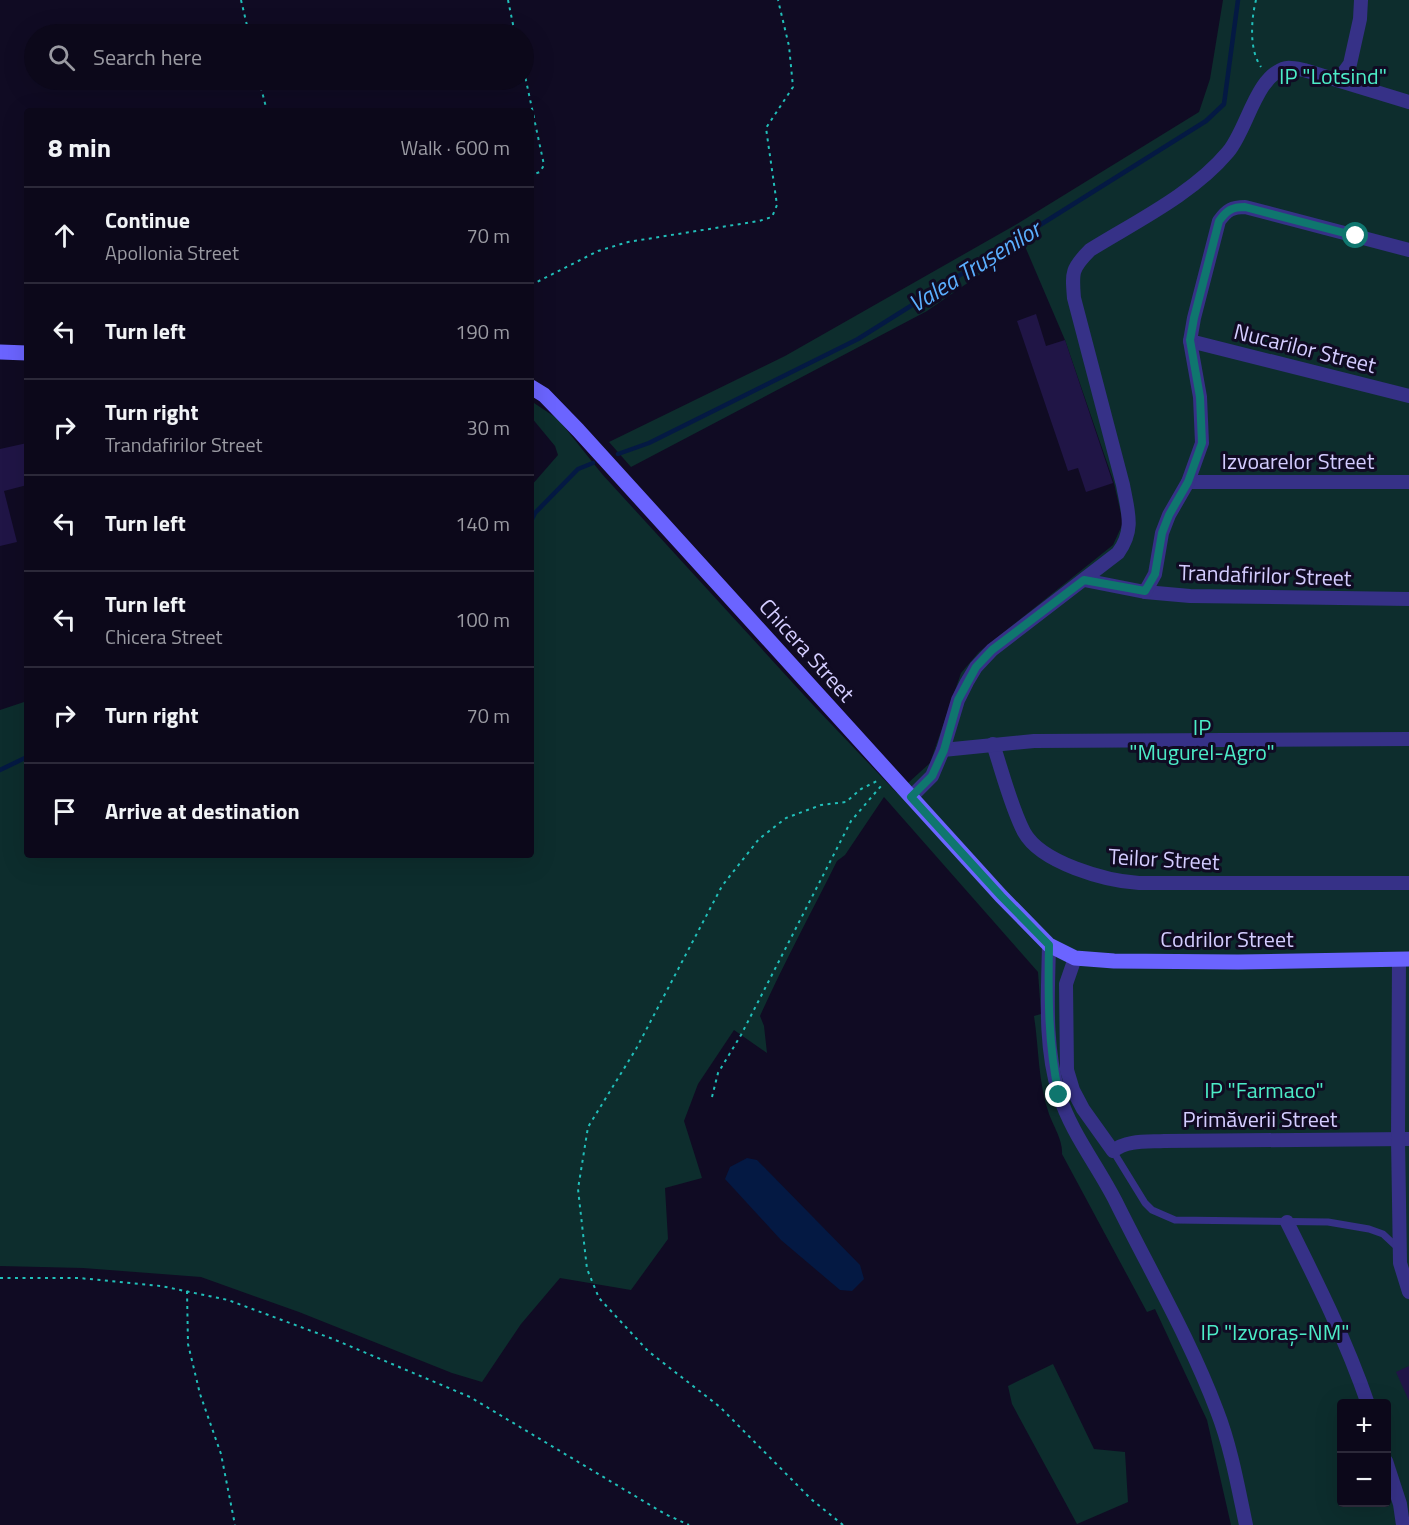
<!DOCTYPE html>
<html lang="en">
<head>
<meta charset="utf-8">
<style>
	body { margin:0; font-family:"Titillium Web",sans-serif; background:#1a1627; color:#f1f3f6 }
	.controls { position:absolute; right:18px; bottom:18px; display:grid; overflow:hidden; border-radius:6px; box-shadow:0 6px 24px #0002 }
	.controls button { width:54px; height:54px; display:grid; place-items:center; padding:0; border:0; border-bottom:2px solid #2c2939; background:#0c081a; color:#f1f3f6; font:30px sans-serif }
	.stop { position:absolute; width:18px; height:18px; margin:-14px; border:4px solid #0f766e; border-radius:50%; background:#fff }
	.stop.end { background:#0f766e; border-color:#fff; box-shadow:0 2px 6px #0008 }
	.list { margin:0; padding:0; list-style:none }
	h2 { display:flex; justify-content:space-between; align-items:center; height:78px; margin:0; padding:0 24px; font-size:26px }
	h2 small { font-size:20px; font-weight:400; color:#9a9aa2 }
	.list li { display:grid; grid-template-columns:39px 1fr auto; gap:18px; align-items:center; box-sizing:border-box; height:96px; padding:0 24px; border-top:2px solid #2c2939 }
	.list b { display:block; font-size:22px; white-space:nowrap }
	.list p { margin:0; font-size:20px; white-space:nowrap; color:#9a9aa2 }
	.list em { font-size:20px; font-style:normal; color:#9a9aa2 }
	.icon { flex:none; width:33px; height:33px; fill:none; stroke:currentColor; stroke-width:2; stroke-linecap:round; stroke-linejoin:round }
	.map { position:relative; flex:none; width:1409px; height:1525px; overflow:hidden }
	.search { position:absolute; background:#0c081a; box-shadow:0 6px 24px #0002; left:24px; top:24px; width:510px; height:66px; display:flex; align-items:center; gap:15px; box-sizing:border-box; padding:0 21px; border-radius:33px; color:#9a9aa2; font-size:22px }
	.panel { position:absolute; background:#0c081a; box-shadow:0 6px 24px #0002; left:24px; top:108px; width:510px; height:750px; border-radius:6px }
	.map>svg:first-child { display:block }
</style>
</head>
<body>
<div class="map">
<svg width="1409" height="1525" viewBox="0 0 1409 1525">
	<rect width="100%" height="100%" fill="#100b23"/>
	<g fill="#0d2d2d" fill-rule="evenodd">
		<path d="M1223,0h186v1525h-178l-24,-105 -52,-111 -8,3 -85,-158c1,-13 -8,-27 -13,-40 -11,-32 -10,-65 -15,-98l7,-2 -3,-42 -154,-175 -39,58 -8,6c-26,52 -53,102 -77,155l4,10 3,27 -33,-23 -36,54 -14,37 18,57 -37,10 3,51 -37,51 -71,-12 -39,46 -39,58 -30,-9 -153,-61 -98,-35 -118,-9 -83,-2v-556l27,-9v154h504v-369l27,-31 -3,-9 -24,-29v-16l27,18 44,55 211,231 84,88 33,-30 31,-90 18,-21 134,-107 10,-22 -9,-40 -49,-143 -41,-96 -97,67 -296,156 -22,-25 176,-86 232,-132 182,-112 11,-33zM1342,1404h44v98h-44z"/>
		<path d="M1053,1364l41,85 31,3 3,50 -51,22 -65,-120 -4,-18z"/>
	</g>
	<path fill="#041943" d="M747,1158l10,2 103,105 4,14 -12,12 -12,-1 -59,-50 -56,-61 5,-12z"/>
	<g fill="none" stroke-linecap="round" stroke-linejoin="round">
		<g stroke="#041943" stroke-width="4.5">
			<path d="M618,454l31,-11 209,-104 348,-218 18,-17 14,-104"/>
			<path d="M531,521l4,-8 43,-44 15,-6"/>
			<path d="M0,770l27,-13"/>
		</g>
	</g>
	<g fill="#201546">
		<path d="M1036,314l10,32 19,-6 48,143 -27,9 -8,-24 -10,3 -51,-150z"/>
		<path d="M27,443v42l-23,6 13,51 -17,4v-97z"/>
		<path d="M1409,1366v35l-13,-29z"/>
	</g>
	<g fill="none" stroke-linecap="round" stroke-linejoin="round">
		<g stroke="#21bfb9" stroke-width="2" stroke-dasharray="3 4.5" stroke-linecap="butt">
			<path d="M241,0l8,34"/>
			<path d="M508,0l7,34"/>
			<path d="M1256,0c-5,20 -7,50 5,67"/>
			<path d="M524,71l20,94 -4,7 -9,3"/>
			<path d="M259,80l8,31"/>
			<path d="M531,285l67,-34 30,-9 131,-21 13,-4 5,-12 -11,-77 27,-41 -4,-41 -11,-46"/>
			<path d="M712,1097l6,-24 23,-38 110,-214 30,-35"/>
			<path d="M0,1278h79l82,8 67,14 105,39 137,58 195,117 24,11"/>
			<path d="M187,1291l1,53 12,50 21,60 14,71"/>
			<path d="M843,1525l-32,-26 -91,-92 -72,-56 -49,-53 -12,-29 -9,-80 10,-62 48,-78 86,-163 37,-47 27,-21 35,-13 25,-3 15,-13 16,-8"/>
		</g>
		<path stroke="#363187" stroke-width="7" d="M1113,1151l32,52 7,7 23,10 153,2 41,7 14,5 15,14"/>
		<g stroke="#363187" stroke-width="14">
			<path d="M1339,79l11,-15 10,-45 1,-19"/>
			<path d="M1190,341l219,55"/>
			<path d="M1188,482h221"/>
			<path d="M1084,580l61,12 45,4 219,3"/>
			<path d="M1145,592l10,-18 7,-41 7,-18 19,-33 14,-39 -2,-46 -10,-56 4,-23 25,-97c8,-11 13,-14 26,-14l164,43"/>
			<path d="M993,744c9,27 18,63 31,88 17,31 82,49 115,51h270"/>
			<path d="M943,750l91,-9 375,-2"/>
			<path d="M911,797l21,-21 11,-26 15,-50 9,-18 9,-15 16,-17 126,-97c17,-23 10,-41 5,-68l-49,-187c-2,-25 -3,-29 16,-48 45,-28 103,-56 138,-98 19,-22 28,-77 58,-84 5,-1 13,1 18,2l105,32"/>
			<path d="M1049,945c-1,49 -5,101 10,149 12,39 39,72 57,108 34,69 74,137 101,209 14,36 21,76 29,114"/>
			<path d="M1075,958l-9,26 1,86 6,20 10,19 30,42c14,-11 34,-9 51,-10l245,-2"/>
			<path d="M1399,959l-1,180 2,124 9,29"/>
			<path d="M1287,1222c30,60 59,118 81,182"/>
			<path d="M1386,1461l14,43 3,21"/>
		</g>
		<g stroke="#6b64ff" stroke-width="15">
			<path d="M0,352l27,1"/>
			<path d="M531,387l13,8 34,35 423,466 48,49 26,13 39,3 124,1 171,-3"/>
		</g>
	</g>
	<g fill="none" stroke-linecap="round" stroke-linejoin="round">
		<path stroke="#0f766e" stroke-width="8" d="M1059,1095c-11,-50 -11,-99 -10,-150l-48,-49 -90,-99 21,-21 12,-26 14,-50 18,-33 16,-17 92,-70 61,11 10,-17 7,-41 7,-18 19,-33 14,-39 -2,-46 -10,-57 4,-22 25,-97c8,-11 13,-14 26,-14l111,29"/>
	</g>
	<g text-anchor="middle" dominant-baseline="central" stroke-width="6" stroke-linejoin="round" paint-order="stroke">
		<g font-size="22" fill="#4cecc7" stroke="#100b23">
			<text x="1333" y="76">IP "Lotsind"</text>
			<text x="1202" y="727">IP<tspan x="1202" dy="25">"Mugurel-Agro"</tspan></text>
			<text x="1264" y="1090">IP "Farmaco"</text>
			<text x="1275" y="1332">IP "Izvoraș-NM"</text>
		</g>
		<g font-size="22" fill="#d4cdff" stroke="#100b23">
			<text transform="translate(1305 348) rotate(14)">Nucarilor Street</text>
			<text x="1298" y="461">Izvoarelor Street</text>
			<text transform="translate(1265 575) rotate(2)">Trandafirilor Street</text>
			<text transform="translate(807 650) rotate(48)">Chicera Street</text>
			<text transform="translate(1164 859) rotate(3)">Teilor Street</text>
			<text x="1227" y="939">Codrilor Street</text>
			<text x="1260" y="1119">Primăverii Street</text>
		</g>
		<g font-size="24" font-style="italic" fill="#5bafff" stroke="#100b23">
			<text transform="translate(974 266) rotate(-32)">Valea Trușenilor</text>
		</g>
	</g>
</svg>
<div class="controls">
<button>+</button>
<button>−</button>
</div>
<div class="stop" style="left:1356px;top:236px"></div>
<div class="stop end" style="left:1059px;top:1095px"></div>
<div class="search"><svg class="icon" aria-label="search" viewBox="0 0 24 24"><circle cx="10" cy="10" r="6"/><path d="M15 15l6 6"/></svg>Search here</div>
<section class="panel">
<h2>8 min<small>Walk · 600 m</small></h2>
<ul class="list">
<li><svg class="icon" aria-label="ahead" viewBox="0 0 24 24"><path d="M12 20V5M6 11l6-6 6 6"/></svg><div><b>Continue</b><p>Apollonia Street</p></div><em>70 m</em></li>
<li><svg class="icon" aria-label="left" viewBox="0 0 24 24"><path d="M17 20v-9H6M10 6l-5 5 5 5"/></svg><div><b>Turn left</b></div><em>190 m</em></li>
<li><svg class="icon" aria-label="right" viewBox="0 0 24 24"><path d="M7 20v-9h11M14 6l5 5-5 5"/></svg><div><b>Turn right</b><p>Trandafirilor Street</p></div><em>30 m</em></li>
<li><svg class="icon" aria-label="left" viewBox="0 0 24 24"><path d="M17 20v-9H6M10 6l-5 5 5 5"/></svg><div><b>Turn left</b></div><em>140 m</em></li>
<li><svg class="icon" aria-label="left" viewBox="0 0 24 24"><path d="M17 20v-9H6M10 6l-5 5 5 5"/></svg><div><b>Turn left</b><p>Chicera Street</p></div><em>100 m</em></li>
<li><svg class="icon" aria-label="right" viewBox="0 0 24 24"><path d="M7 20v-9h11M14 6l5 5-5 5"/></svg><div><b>Turn right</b></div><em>70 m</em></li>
<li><svg class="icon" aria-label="arrive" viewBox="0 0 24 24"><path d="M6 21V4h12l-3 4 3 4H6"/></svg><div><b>Arrive at destination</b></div></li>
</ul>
</section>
</div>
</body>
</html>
